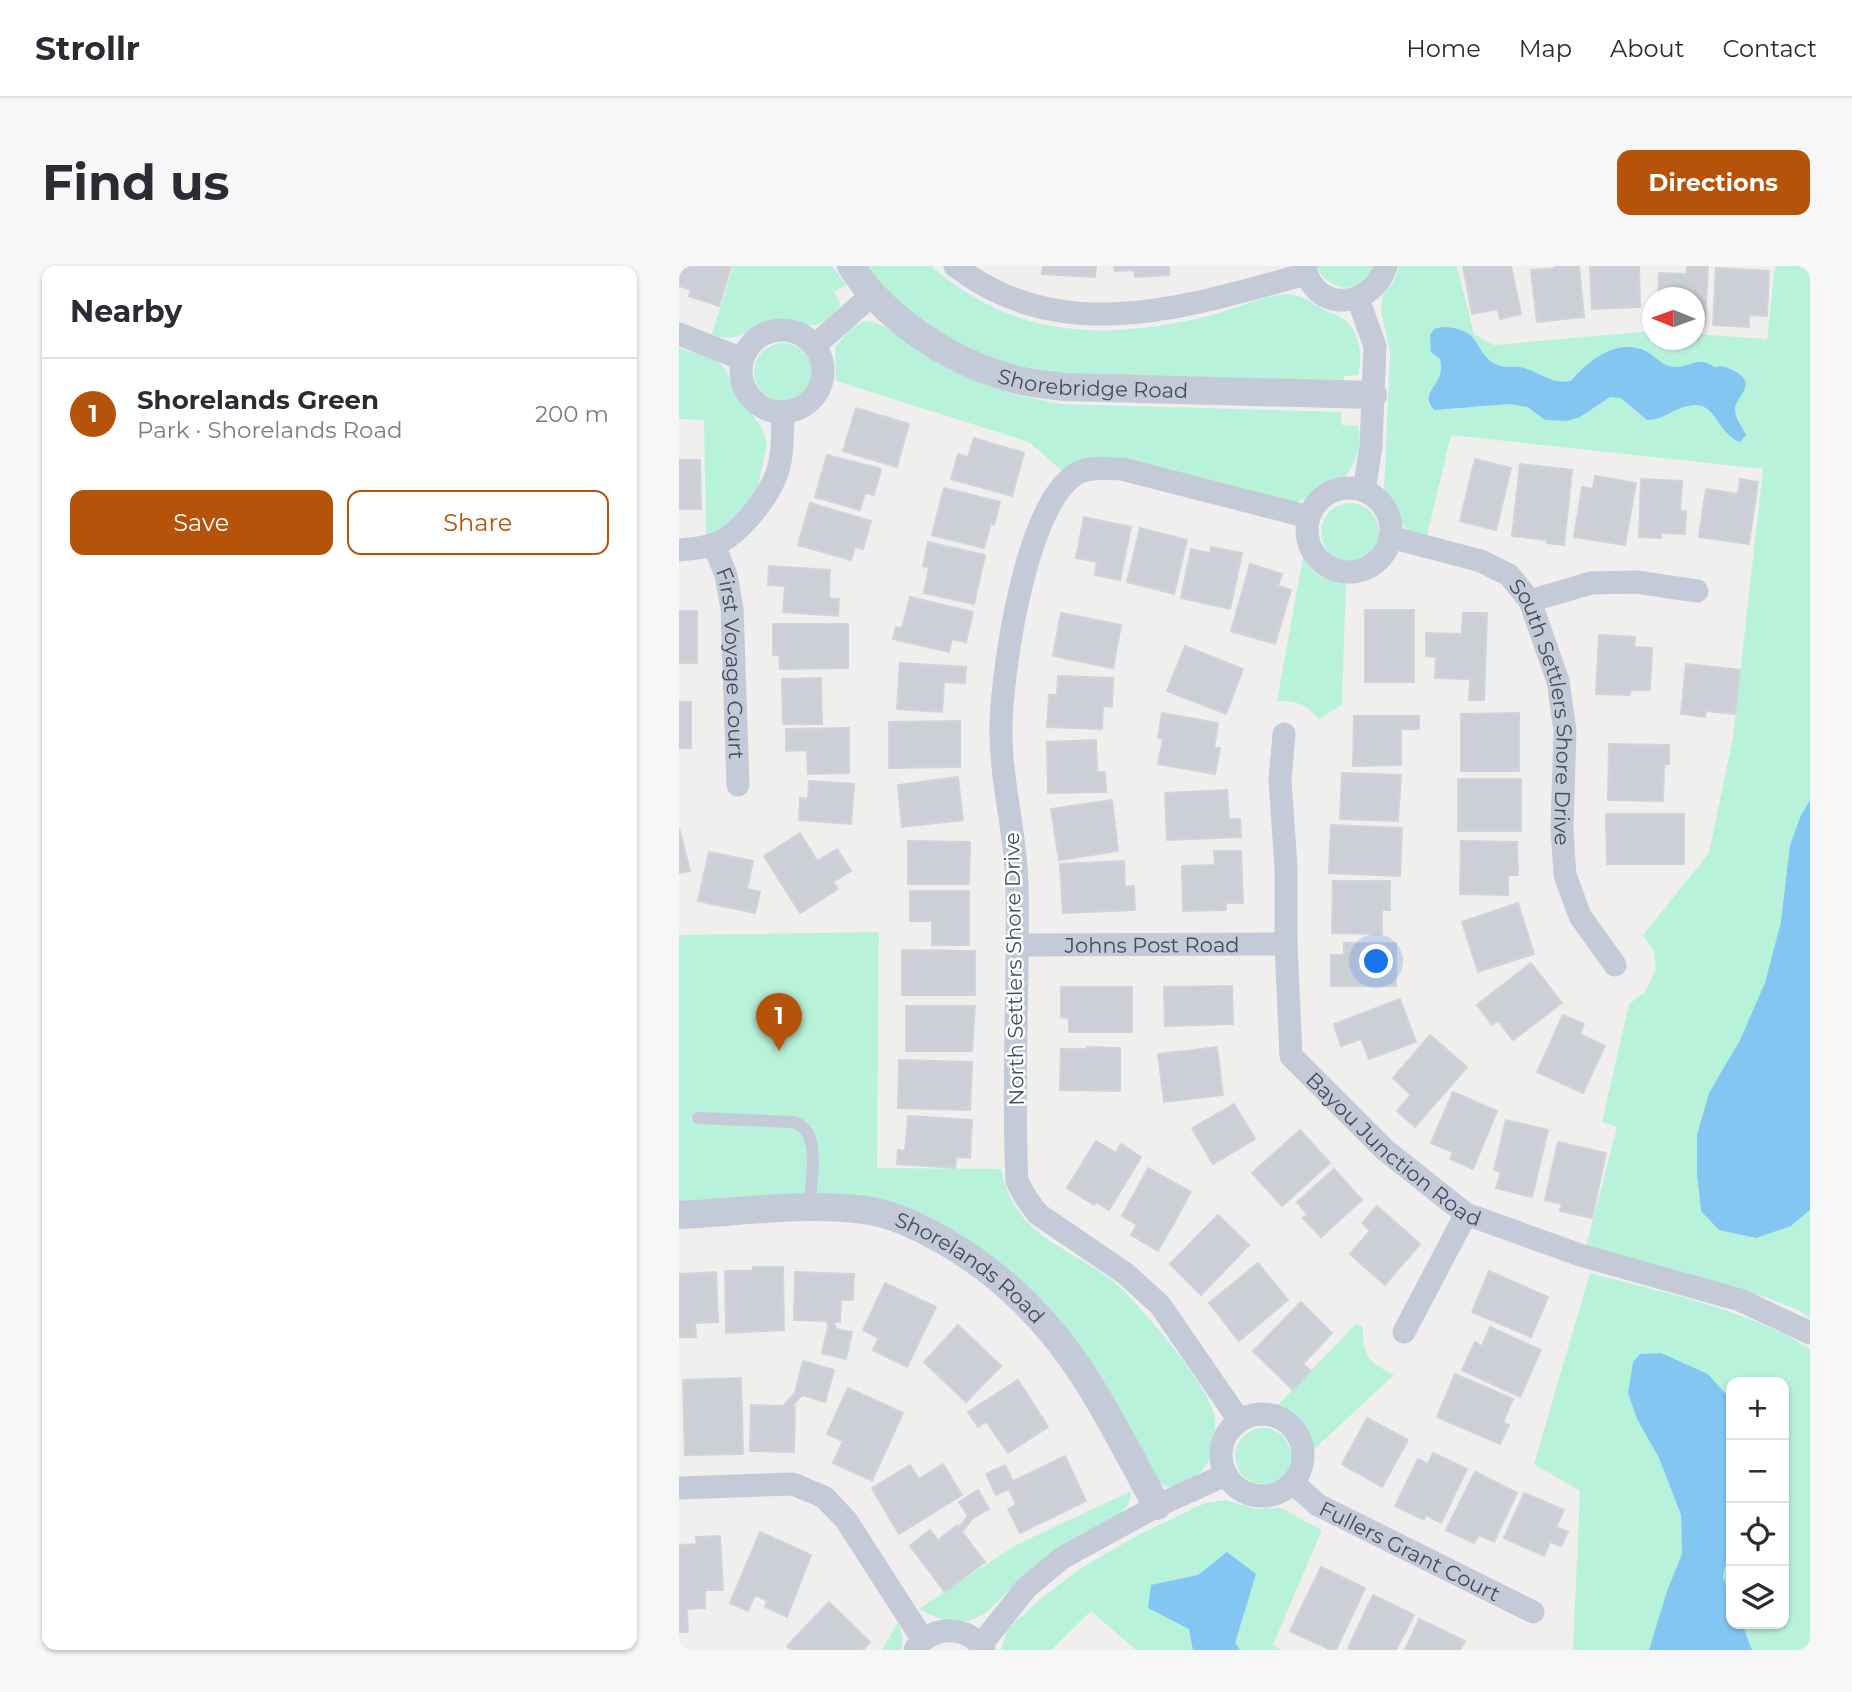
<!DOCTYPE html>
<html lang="en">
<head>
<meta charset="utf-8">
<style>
	body { margin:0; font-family:Montserrat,sans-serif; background:#f7f7f7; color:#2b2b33 }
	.controls { position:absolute; right:21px; bottom:21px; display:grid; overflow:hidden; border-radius:14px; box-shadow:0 2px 5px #0004 }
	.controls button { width:63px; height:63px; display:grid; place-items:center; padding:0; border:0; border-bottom:2px solid #e1e1e2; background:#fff; color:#2b2b33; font:35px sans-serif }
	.compass { position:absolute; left:963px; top:21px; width:63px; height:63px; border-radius:50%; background:#fff; box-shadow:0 2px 5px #0004; rotate:271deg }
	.you { position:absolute; left:698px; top:696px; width:24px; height:24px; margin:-18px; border:5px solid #fff; border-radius:50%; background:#1a73e8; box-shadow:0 0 0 10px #1a73e833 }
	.badge { display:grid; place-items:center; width:46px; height:46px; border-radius:50%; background:#b45309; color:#fff; font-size:23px; font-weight:700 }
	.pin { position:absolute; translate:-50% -58px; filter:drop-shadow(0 2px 4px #0008) }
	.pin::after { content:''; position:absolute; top:37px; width:24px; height:21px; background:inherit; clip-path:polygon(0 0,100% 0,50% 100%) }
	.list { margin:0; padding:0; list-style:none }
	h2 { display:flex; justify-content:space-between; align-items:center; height:91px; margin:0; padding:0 28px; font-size:30px }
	h2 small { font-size:23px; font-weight:400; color:#7c7c81 }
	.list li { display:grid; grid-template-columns:46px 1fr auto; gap:21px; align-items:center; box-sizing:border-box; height:112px; padding:0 28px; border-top:2px solid #e1e1e2 }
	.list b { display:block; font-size:26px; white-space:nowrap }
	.list p { margin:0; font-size:23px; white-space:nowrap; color:#7c7c81 }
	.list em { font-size:23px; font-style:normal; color:#7c7c81 }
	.actions { display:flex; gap:14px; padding:21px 28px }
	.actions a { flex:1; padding:16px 0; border:2px solid #b45309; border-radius:14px; text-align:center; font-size:24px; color:#b45309 }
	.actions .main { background:#b45309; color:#fff }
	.icon { flex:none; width:38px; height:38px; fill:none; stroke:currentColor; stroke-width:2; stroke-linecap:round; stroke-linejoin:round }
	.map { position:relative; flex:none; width:1131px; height:1384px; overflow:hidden; border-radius:14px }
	header { display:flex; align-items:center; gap:42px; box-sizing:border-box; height:98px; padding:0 35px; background:#fff; border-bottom:2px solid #e1e1e2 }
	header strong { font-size:33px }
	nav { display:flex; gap:38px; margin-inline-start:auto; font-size:24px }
	.intro { display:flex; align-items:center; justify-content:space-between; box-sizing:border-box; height:168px; padding:0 42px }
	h1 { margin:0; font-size:49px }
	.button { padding:18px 32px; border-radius:14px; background:#b45309; color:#fff; font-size:24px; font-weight:700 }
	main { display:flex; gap:42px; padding:0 42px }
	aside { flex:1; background:#fff; border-radius:14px; box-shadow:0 2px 5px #0004 }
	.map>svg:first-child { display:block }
</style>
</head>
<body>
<header>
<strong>Strollr</strong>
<nav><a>Home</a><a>Map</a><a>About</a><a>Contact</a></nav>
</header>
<div class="intro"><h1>Find us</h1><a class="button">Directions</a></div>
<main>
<aside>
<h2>Nearby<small></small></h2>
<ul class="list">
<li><span class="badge">1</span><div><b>Shorelands Green</b><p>Park · Shorelands Road</p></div><em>200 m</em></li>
</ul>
<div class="actions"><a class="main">Save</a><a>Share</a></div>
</aside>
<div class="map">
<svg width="1131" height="1384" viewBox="0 0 1131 1384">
	<rect width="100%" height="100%" fill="#f1efee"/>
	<g fill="#b9f2da">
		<path d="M54,0h99l14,19 -12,7 7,13c-6,7 -15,17 -25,20 -14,3 -28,-6 -43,-3 -22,4 -39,24 -61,12z"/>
		<path d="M184,0h68c85,74 176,75 281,49 20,-5 58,-22 77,-21 14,2 22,8 34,15 8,4 16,6 23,12 14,12 17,38 12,54l-13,1 -5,11 -87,-1 -242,-16 -78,-36 -50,-43z"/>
		<path d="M638,0h57c-10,29 -47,28 -57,0z"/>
		<path d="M720,0h58l17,68 20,11 158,-14v9h42l1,-6 72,5 8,-73h35v534l-9,15c-11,55 -17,114 -35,168 -13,38 -36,74 -57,110l82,133 19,-16v108l-10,-7 -32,-13 -182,-51 31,-120 -15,-5 27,-118 16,-12 11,-23 -2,-17 -11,-17 66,-82 24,-116 30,-268 -312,-34 -25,105 -16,-7 -16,-20 -10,-24 6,-137 -9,-41 2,-16 11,-14z"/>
		<path d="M186,55c26,3 44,23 65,36 43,26 83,40 132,47l279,8 1,13 16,1c5,18 -2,44 -19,55 -5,3 -6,1 -11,3 -12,7 -20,15 -34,19l-231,-31 -34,-30 -193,-61 -1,-34 17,-20z"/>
		<circle cx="104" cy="106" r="29"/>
		<path d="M0,82l39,13 8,9 9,22 26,34 6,17 -9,44 -14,20 -18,19 -20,11 -2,-117 -25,-1z"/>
		<circle cx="671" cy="266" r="29"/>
		<path d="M624,291c12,18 22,25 43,24l-4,124 -23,14c-12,-14 -23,-19 -42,-18z"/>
		<path d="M200,666l-2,236 124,1c14,69 65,75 113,113 24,20 98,107 101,136 1,9 -1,18 -3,27 -1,4 -1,11 -3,15 -6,14 -28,31 -43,26 -5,-1 -9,-6 -13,-9l-64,-112 -170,-148 -240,-12v-270z"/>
		<path d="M911,1007c73,20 156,35 220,76v301h-58l-10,-26h42v-242h-53v18l-23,-26 -47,-21 -21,1 -3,65 22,39 22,57 1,39 -15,37 -18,59h-76l7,-159 -46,-27z"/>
		<path d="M677,1058l7,2c-1,28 5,36 31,49l-82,76c-3,-22 -15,-35 -34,-46z"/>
		<circle cx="584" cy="1190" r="28"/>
		<path d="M452,1225c-1,8 -1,14 -8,20 -34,32 -80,47 -115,80 -11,11 -21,24 -38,29 -17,6 -36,-3 -51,-11l95,-63z"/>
		<path d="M547,1234l29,9 26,-1 41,22 -49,115 8,5h-145l-45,-39 -40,39h-50l6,-20 31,-29 43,-33 59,-34 65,-31z"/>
		<path d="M1052,1272v67l-8,-29z"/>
		<path d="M219,1356l5,16 -2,12h-19z"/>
	</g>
	<g fill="#83c6f2">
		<path d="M764,61c41,1 30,28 55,38 6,3 15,1 22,2 19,4 31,18 51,14 16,-19 42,-41 70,-32 10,3 18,14 28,17 19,5 26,-12 46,1 8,-2 14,1 21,5 23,13 -2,25 -1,38 0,8 8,18 11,25l-6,7c-22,-8 -24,-38 -45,-37 -18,0 -29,15 -48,15l-26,-22 -11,-1 -30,20 -13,4 -22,-1 -17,-13 -19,-3 -75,6c-12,-14 -1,-19 5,-33 3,-5 2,-13 1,-18l-9,-7 -1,-17 4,-6z"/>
		<path d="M1131,534v410l-19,16 -35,12 -37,-8 -18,-19 -4,-37v-39l12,-42 31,-53 25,-57 16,-61 9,-77 11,-30z"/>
		<path d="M982,1087l47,21 23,26v138l-8,38 8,29v19h11l10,26h-103l18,-59 15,-37 -1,-39 -22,-57 -22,-39 -9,-26 5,-31 7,-8z"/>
		<path d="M548,1286l29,22 -21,69 5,7h-47l-4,-21 -41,-21 3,-23 47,-10z"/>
	</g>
	<g fill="#cdcfd6" stroke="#d2d3da" stroke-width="2">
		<path d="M0,0h52l-12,40 -30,-10 2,-6 -12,-4z"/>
		<path d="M364,0h53l-1,11 -53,-3z"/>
		<path d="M435,0h55v9l-34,2 -1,-7 -19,1z"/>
		<path d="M784,0h48l10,48 -21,5 -2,-10 -26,5z"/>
		<path d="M876,0h24l5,51 -47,5 -6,-52 24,-2z"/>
		<path d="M911,0h49l1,41 -48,2z"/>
		<path d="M1008,0h21l-3,57 -11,-1v-24h-36l1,-25 28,1z"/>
		<path d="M1037,2l53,3 -2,45 -18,-1v12l-36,-2z"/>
		<path d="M177,142l53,16 -12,43 -54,-16z"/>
		<path d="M295,172l50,15 -12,43 -61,-17 7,-25 10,3z"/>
		<path d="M148,189l54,14 -7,26 -9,-2 -5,17 -45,-13z"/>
		<path d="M796,193l36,9 -15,62 -36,-9z"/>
		<path d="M0,194h21l1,49h-22z"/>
		<path d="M841,198l52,6 -8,75 -17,-2v-3l-35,-4z"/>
		<path d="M916,210l41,7 -11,62 -51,-8 8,-50 11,2z"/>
		<path d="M962,213l41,2 -2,30h6l-1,23 -24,-1v5l-22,-1z"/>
		<path d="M1061,213l18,3 -9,62 -50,-7 7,-48 32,5z"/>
		<path d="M265,222l56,14 -6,23 -3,-2 -7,25 -52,-13z"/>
		<path d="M131,237l61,18 -8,28 -8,-2 -4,13 -53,-15z"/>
		<path d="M405,251l47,10 -11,53 -25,-5 2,-13 -21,-4z"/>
		<path d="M461,262l47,12 -13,54 -47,-12z"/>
		<path d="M249,276l57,13 -11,49 -50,-11 5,-25 -6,-2z"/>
		<path d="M532,281l31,6 -12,56 -49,-11 10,-49 19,4z"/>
		<path d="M571,298l32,10 -4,12 13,4 -16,54 -44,-13z"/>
		<path d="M90,300l61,4 -1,28 10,1 -1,17 -55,-4 2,-26 -17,-1z"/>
		<path d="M231,331l63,15 -7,30 -14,-3 -3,13 -56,-13 3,-12 6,1z"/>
		<rect x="686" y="344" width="49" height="72"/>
		<rect x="0" y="345" width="18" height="52"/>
		<path d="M382,347l60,12 -8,43 -60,-12z"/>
		<path d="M784,347h24l-3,87h-15l1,-21 -35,-1 1,-21 -10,-1v-23l36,1z"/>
		<path d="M94,358h75v44l-68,1 -1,-14h-6z"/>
		<path d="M920,369l36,2 -1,10 18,1 -2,42h-19l-1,5 -34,-1z"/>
		<path d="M506,380l58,23 -17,45 -59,-23z"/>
		<path d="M221,397l66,4 -1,16 -21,-1 -2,30 -45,-3z"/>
		<path d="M1007,398l54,6 -5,44 -29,-3 -1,6 -24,-3z"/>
		<path d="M379,410l55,2 -1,29 -9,-1 -1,23 -55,-2 2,-32h8z"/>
		<path d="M142,412l1,46h-39l-1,-45z"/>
		<rect x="0" y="436" width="12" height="46"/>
		<path d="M483,447l56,10 -4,25h6l-5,26 -57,-10 5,-25 -5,-1z"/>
		<path d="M840,447v58h-58v-57z"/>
		<path d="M675,450h65v13h-18v36l-48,1z"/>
		<path d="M281,455v46l-71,1v-46z"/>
		<path d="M170,462v45l-41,1 -1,-24 -21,1v-22z"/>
		<path d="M417,474l1,32h8l1,20 -58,1 -1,-51z"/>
		<path d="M930,478l60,1v19h-5l-1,37 -55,-1z"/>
		<path d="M663,507l59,2 -3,46 -58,-2z"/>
		<path d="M279,511l5,43 -61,7 -4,-42z"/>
		<rect x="779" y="513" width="63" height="52"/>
		<path d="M130,515l45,3 -3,40 -52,-4 1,-22 8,1z"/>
		<path d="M548,524l2,29h11l1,18 -74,3 -2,-47z"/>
		<path d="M433,534l6,51 -59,9 -8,-51z"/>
		<path d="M927,548h78v50h-77z"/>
		<path d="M652,559l71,3 -2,48 -71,-3z"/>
		<path d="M0,562l11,43 -11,2z"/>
		<path d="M121,567l17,28 20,-12 14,22 -18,11 5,7 -38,24 -36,-57z"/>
		<path d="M229,575l62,1 -1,42h-61z"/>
		<path d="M782,575l56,1 1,33h-10v20l-48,-1z"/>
		<path d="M535,585h27l2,52h-17v7l-43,1 -1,-45 33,-1z"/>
		<path d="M30,586l44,9 -6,28 13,3 -5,21 -57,-12z"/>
		<path d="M445,595l1,26 9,-1 1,24 -72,3 -3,-49z"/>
		<path d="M654,615h57v29h-8v24l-50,-1z"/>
		<path d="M231,625h59v54h-37v-24h-22z"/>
		<path d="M839,637l16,51 -56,18 -16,-50z"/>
		<path d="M665,677h52v43h-65v-31h13z"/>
		<path d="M223,684l73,1v44h-73z"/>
		<path d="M852,697l31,40 -49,37 -15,-19 -6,4 -15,-20z"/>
		<path d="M553,720l1,38 -68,2 -1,-39z"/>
		<path d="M382,721h71v45h-63v-14l-8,-1z"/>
		<path d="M721,733l16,43 -47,17 -8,-20 -20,7 -7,-22z"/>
		<path d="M227,740h69l-3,45h-66z"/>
		<path d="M884,749l21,9 -4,10 25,12 -22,47 -46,-21z"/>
		<path d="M751,769l37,32 -52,60 -18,-16 14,-16 -18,-17z"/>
		<path d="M408,781l33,1v43l-60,-1 1,-41h26z"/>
		<path d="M538,781l6,48 -59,7 -6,-48z"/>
		<path d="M220,794l73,2 -2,48 -72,-2z"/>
		<path d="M774,826l44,19 -24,58 -23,-10 3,-7 -22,-9z"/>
		<path d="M555,838l21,35 -42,25 -21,-36z"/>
		<path d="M229,850l64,4 -2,38 -14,-1 -1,11 -58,-4 1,-14 7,1z"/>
		<path d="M827,854l42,10 -16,67 -36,-9 5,-16 -7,-2z"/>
		<path d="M621,864l30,33 -48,43 -30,-33z"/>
		<path d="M417,875l20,12 5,-9 20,13 -32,53 -13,-8 -2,3 -27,-17z"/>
		<path d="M879,876l48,11 -14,65 -32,-7 2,-7 -17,-4z"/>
		<path d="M469,902l43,24 -33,59 -27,-16 6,-10 -15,-9z"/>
		<path d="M655,903l28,31 -41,37 -18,-19 4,-4 -10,-12z"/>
		<path d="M698,940l43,38 -35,41 -35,-31 20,-23 -8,-8z"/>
		<path d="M539,949l31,30 -48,50 -31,-31z"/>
		<path d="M579,997l30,37 -49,41 -30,-38z"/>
		<path d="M74,1001h30l1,63 -58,3 -1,-62h28z"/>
		<path d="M810,1005l59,26 -17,40 -59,-25z"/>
		<path d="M37,1006l2,50 -23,1 1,14h-17v-63z"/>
		<path d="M116,1006l59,2 -1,26h-12l-1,22h-6l2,7 16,3 -6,27 -24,-6 6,-26 -1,-6 -33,-1z"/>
		<path d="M206,1017l51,24 -29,60 -34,-17 6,-12 -16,-8z"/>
		<path d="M622,1036l31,31 -29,31 8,7 -18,19 -40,-39z"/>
		<path d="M279,1059l43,41 -35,36 -42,-40z"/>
		<path d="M811,1061l51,23 -21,47 -58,-27 13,-28 7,4z"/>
		<path d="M124,1095l31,9 -9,32 -23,-7 -10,11 3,1 -1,45 -44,-1 1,-46 32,1 12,-13z"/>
		<path d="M776,1108l58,25 -10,23 6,3 -9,19 -63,-27z"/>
		<path d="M62,1112l2,76 -58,1 -2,-75z"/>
		<path d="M339,1114l30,47 -40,26 -22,-32 -8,6 -10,-15z"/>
		<path d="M169,1122l55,25 -31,68 -39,-18 10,-22 -16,-7z"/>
		<path d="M688,1152l41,22 -26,47 -40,-23z"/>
		<path d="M754,1187l34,16 -26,54 -15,-8 -2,5 -29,-14 23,-47 10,5z"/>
		<path d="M386,1190l21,45 -66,32 -12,-24 8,-4 -7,-16 -13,6 -10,-21 19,-9 8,16z"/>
		<path d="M264,1198l19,31 -63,39 -27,-46 38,-23 9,14z"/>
		<path d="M796,1206l42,21 -23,49 -15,-7 -5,8 -28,-13z"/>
		<path d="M299,1224l11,19 -17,10 -10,13 23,30 -40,30 -35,-46 20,-16 8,10 19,-15 2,2 9,-11 -9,-14z"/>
		<path d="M845,1227l40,17 -8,17 12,5 -7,14 -11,-4 -6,14 -40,-18z"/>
		<path d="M81,1266l51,23 -24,62 -22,-10 2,-6 -12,-6 -7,16 -18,-8z"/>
		<path d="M41,1270l3,54h-18v18l-18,1 1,23h-9v-87l18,-1 -1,-7z"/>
		<path d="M642,1301l44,21 -29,62h-5l-41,-19z"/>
		<path d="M694,1329l41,20 -18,35h-43l-5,-2z"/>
		<path d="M150,1336l41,40 -7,8h-72l-4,-4z"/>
		<path d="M740,1353l46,22 -5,9h-55z"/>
	</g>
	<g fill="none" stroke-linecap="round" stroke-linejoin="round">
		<path stroke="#c4cad7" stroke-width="12" d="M19,852l94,4c31,5 19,61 17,86"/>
		<g stroke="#c4cad7" stroke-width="23">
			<path d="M276,0c107,83 234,40 351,8"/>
			<path d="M626,0c8,47 67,44 81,0"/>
			<path d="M679,33l17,47 -4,100 -7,45"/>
			<circle cx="103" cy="105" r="41"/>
			<path d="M0,68l63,25"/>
			<path d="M136,79l57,-50"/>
			<circle cx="670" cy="264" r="42"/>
			<path id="s1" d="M711,271l91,24 28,14 21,26 28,80 7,50 -3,99 3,45 15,41 35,49"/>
			<path id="s2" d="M35,279l12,30 6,33 6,177"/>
			<path d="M0,284c11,-1 23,-2 33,-5 24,-6 54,-45 63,-67 9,-20 7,-45 8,-66"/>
			<path d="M851,335l61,-18 45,-1 61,9"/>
			<path id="s3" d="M605,468l-4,46 6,87v77l5,112 94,94 81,64 114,41 160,45 70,33"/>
			<path id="s4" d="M338,679l269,-1"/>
			<path d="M725,1066l62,-118"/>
			<circle cx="583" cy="1189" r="41"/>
			<path d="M560,1154l-79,-115 -34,-31 -88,-60 -12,-16 -9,-17c-5,-98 2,-197 0,-296 -1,-53 -17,-105 -16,-158 1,-56 25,-230 79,-255 13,-6 29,-3 42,-3l187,48"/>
			<path id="s5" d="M614,1217l25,22 215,107"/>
			<path d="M0,1222l114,-4 31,13 22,23 77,120"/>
			<path d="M302,1379l45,-57 36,-30 95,-52 68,-31"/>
			<path d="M236,1384c15,-26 55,-25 69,0"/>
		</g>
		<g stroke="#c4cad7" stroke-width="28">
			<path id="s6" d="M172,0c7,10 14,21 23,30 39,41 92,72 148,85 13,3 28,4 42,6l309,8"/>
			<path id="s7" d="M0,949c61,-3 126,-13 186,-5 28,4 55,17 79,31 58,33 108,83 143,140 26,40 47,84 70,125"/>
		</g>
	</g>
	<g text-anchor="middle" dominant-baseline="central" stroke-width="5" stroke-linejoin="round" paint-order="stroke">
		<g font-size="21" fill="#454d5d" stroke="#fff">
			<text stroke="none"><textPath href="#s6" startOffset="282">Shorebridge Road</textPath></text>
			<text stroke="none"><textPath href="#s2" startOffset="121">First Voyage Court</textPath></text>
			<text stroke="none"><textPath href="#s1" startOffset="271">South Settlers Shore Drive</textPath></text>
			<text stroke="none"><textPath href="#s4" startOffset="135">Johns Post Road</textPath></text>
			<text transform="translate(335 703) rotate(-91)">North Settlers Shore Drive</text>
			<text stroke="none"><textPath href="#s3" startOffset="462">Bayou Junction Road</textPath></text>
			<text stroke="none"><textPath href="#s7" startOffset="308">Shorelands Road</textPath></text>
			<text stroke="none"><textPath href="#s5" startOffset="136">Fullers Grant Court</textPath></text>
		</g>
	</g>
</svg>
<div class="controls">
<button>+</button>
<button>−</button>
<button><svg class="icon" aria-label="locate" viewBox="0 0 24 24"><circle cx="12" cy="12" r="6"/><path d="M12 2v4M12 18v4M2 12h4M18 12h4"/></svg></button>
<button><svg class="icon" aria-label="layers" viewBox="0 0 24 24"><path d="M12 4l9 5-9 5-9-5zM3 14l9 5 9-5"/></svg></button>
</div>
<svg class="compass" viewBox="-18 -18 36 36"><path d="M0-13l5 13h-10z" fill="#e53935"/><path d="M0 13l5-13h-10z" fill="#7c7c81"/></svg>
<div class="you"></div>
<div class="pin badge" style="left:100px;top:785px">1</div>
</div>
</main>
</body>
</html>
